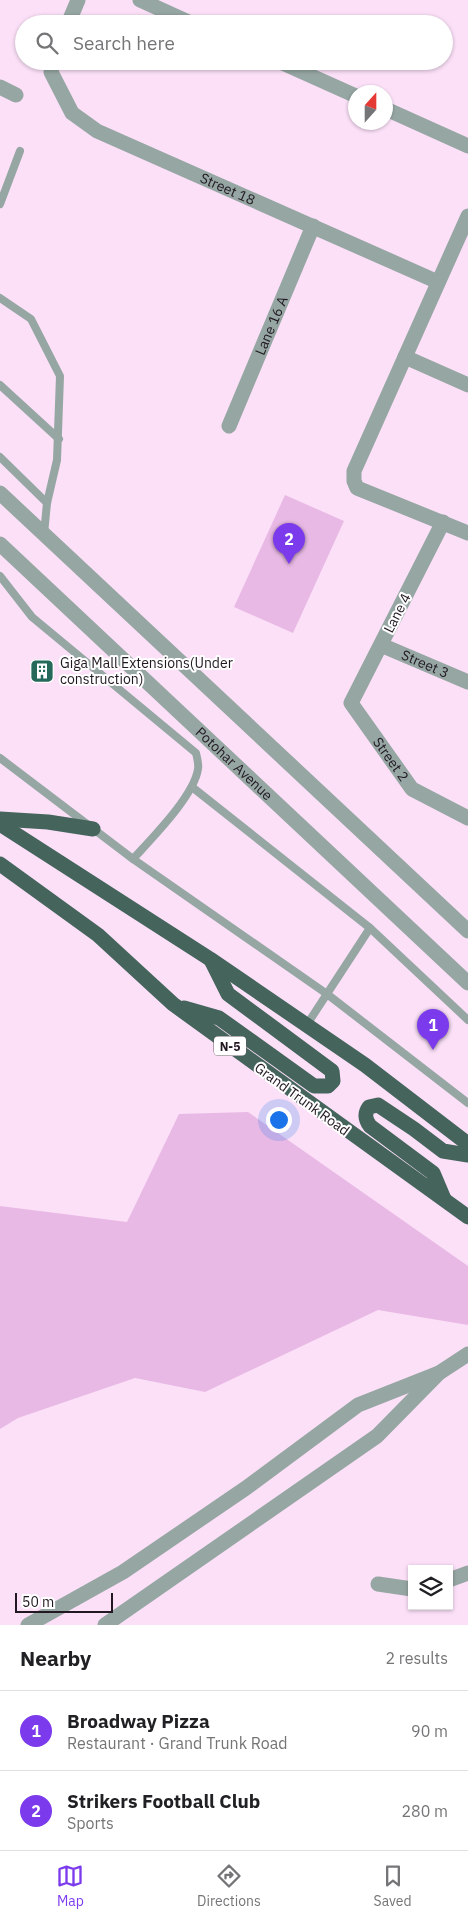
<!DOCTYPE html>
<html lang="en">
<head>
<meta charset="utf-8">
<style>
	body { margin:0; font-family:"IBM Plex Sans",sans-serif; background:#f6f6f6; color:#202124 }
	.controls { position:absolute; right:15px; bottom:15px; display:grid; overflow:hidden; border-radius:0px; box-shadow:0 1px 4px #0004 }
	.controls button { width:45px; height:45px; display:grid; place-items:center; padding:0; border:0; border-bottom:1px solid #e0e0e0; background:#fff; color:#202124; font:25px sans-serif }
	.compass { position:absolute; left:348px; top:85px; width:45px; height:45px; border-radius:50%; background:#fff; box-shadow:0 1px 4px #0004; rotate:21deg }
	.scale { position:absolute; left:15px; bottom:12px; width:98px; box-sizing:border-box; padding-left:5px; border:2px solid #211821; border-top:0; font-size:14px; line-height:18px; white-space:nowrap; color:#211821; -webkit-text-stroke:4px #fff; paint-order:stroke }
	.you { position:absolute; left:278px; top:1119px; width:18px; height:18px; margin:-12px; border:4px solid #fff; border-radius:50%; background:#1a73e8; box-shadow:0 0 0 8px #1a73e833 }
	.badge { display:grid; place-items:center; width:32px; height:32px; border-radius:50%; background:#7c3aed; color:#fff; font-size:16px; font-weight:700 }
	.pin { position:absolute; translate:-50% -41px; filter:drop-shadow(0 1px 2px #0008) }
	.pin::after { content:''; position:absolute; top:26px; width:18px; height:15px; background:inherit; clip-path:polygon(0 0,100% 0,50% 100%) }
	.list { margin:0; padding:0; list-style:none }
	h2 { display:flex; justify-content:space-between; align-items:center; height:65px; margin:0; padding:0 20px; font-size:21px }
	h2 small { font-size:16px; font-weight:400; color:#757577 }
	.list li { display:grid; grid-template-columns:32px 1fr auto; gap:15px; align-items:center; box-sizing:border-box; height:80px; padding:0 20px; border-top:1px solid #e0e0e0 }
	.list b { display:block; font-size:19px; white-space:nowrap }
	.list p { margin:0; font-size:16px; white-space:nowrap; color:#757577 }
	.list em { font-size:16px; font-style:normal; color:#757577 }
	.icon { flex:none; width:28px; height:28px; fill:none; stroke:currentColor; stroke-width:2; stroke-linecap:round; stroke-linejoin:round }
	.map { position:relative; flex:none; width:468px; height:1625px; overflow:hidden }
	.search { position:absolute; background:#fff; box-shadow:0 1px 4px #0004; left:15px; right:15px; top:15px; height:55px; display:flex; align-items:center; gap:12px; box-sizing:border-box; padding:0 18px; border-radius:28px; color:#757577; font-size:19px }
	.sheet { height:225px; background:#fff }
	nav { display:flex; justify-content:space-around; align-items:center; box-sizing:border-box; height:70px; border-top:1px solid #e0e0e0; background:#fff; font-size:14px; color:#757577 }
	nav a { display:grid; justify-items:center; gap:2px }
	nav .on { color:#7c3aed }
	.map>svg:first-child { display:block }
</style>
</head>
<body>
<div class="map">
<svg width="468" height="1625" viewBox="0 0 468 1625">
	<rect width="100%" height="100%" fill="#fbe0f8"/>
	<g fill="#e9b9e5">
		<path d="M285,495l59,26 -51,112 -59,-26z"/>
		<path d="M248,1112l220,154v59l-90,-15 -173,82 -70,-14 -117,40 -18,11v-223l127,16 52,-108z"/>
	</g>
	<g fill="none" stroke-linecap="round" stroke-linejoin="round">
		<g stroke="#96a6a2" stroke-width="8">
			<path d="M0,204l20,-53"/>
			<path d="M0,298l31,21 29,57 -3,84 -10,43 -3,31"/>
			<path d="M0,385l59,54"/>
			<path d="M0,457l47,46"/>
			<path d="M0,576l32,41 164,136c1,5 3,11 2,16 -4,27 -46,69 -65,90"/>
			<path d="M0,758l133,101 194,135 141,109"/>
			<path d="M192,787l178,141 98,92"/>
			<path d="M306,1026l64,-98"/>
		</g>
		<g stroke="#96a6a2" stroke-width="15">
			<path d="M140,0l53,24"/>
			<path d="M68,24l10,-24"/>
			<path id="s1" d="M53,61l-2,11 21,41 25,18 341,151"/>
			<path d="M278,61l78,35"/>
			<path d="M0,87l16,8"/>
			<path d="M386,109l82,37"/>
			<path d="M468,216l-114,255v10l3,7 111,45"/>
			<path d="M405,357l63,28"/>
			<path id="s2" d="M229,426l84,-200"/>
			<path id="s3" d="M443,522l-92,181 61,86 56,29"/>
			<path id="s4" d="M381,645l87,37"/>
			<path d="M449,1580l19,-7"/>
			<path d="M378,1584l34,5"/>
		</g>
		<g stroke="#96a6a2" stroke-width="15">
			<path d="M0,493l468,438"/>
			<path id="s5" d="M0,544l468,439"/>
			<path d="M28,1625l95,-53 123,-84 112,-83 81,-32"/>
			<path d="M105,1625l272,-189 62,-63 29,-19"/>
		</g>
		<g stroke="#44645c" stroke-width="15">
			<path d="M0,819l48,3 45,7"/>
			<path d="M0,824l210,135 155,106 103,79"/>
			<path d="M0,864l98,71 75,69 295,213"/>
			<path d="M184,1008l35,10 95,68h14l5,-5 -1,-10 -104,-77 -17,-34"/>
			<path d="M444,1199l-11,-26 -63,-47c-5,-7 -6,-12 -1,-19l9,-2 36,24 29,22 25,4"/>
		</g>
	</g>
	<defs>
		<g id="building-square" transform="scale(1.25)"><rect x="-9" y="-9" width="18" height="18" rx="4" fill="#25695a" stroke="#fff"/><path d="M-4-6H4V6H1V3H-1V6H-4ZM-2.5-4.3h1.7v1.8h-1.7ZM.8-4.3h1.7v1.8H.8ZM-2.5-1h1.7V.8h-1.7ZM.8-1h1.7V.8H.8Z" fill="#fff"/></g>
	</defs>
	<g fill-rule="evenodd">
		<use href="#building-square" x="42" y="671"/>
	</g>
	<g text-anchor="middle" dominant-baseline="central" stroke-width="4" stroke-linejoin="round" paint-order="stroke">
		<rect fill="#fff" stroke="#645d64" stroke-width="1" x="214" y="1036.5" width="32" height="19" rx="4"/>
		<g font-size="12" font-weight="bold" fill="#211821">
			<text x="230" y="1046">N-5</text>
		</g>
		<g font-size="14" fill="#211821" stroke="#fff">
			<text stroke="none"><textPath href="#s1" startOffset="231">Street 18</textPath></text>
			<text stroke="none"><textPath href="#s2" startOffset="109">Lane 16 A</textPath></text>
			<text transform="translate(397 613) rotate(-63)">Lane 4</text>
			<text stroke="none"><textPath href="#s4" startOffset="48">Street 3</textPath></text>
			<text stroke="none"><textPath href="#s3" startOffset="272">Street 2</textPath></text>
			<text stroke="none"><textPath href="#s5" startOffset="321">Potohar Avenue</textPath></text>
			<text transform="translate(302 1099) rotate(36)">Grand Trunk Road</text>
		</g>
		<g font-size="14" fill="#211821" stroke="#fff" text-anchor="start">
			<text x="60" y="663">Giga Mall Extensions(Under<tspan x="60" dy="16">construction)</tspan></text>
		</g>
	</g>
</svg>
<div class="controls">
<button><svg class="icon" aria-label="layers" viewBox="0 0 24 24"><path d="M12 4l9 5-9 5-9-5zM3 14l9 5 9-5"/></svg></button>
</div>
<svg class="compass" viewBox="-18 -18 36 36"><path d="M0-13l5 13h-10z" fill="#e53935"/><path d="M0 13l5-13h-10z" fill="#757577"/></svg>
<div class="scale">50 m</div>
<div class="you"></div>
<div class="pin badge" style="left:433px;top:1050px">1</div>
<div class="pin badge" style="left:289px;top:564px">2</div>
<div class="search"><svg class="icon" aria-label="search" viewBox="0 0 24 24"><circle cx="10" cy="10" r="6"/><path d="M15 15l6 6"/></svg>Search here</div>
</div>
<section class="sheet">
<h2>Nearby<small>2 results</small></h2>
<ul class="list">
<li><span class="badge">1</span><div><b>Broadway Pizza</b><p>Restaurant · Grand Trunk Road</p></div><em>90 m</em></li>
<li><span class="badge">2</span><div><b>Strikers Football Club</b><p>Sports</p></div><em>280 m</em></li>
</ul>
</section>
<nav>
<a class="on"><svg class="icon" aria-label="map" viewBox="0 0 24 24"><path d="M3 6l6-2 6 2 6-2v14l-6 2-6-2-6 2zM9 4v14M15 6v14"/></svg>Map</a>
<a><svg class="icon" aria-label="directions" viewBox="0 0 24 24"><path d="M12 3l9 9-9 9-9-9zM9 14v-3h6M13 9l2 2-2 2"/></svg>Directions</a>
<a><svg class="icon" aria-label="saved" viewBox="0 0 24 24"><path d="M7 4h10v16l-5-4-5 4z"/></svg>Saved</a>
</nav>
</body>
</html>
